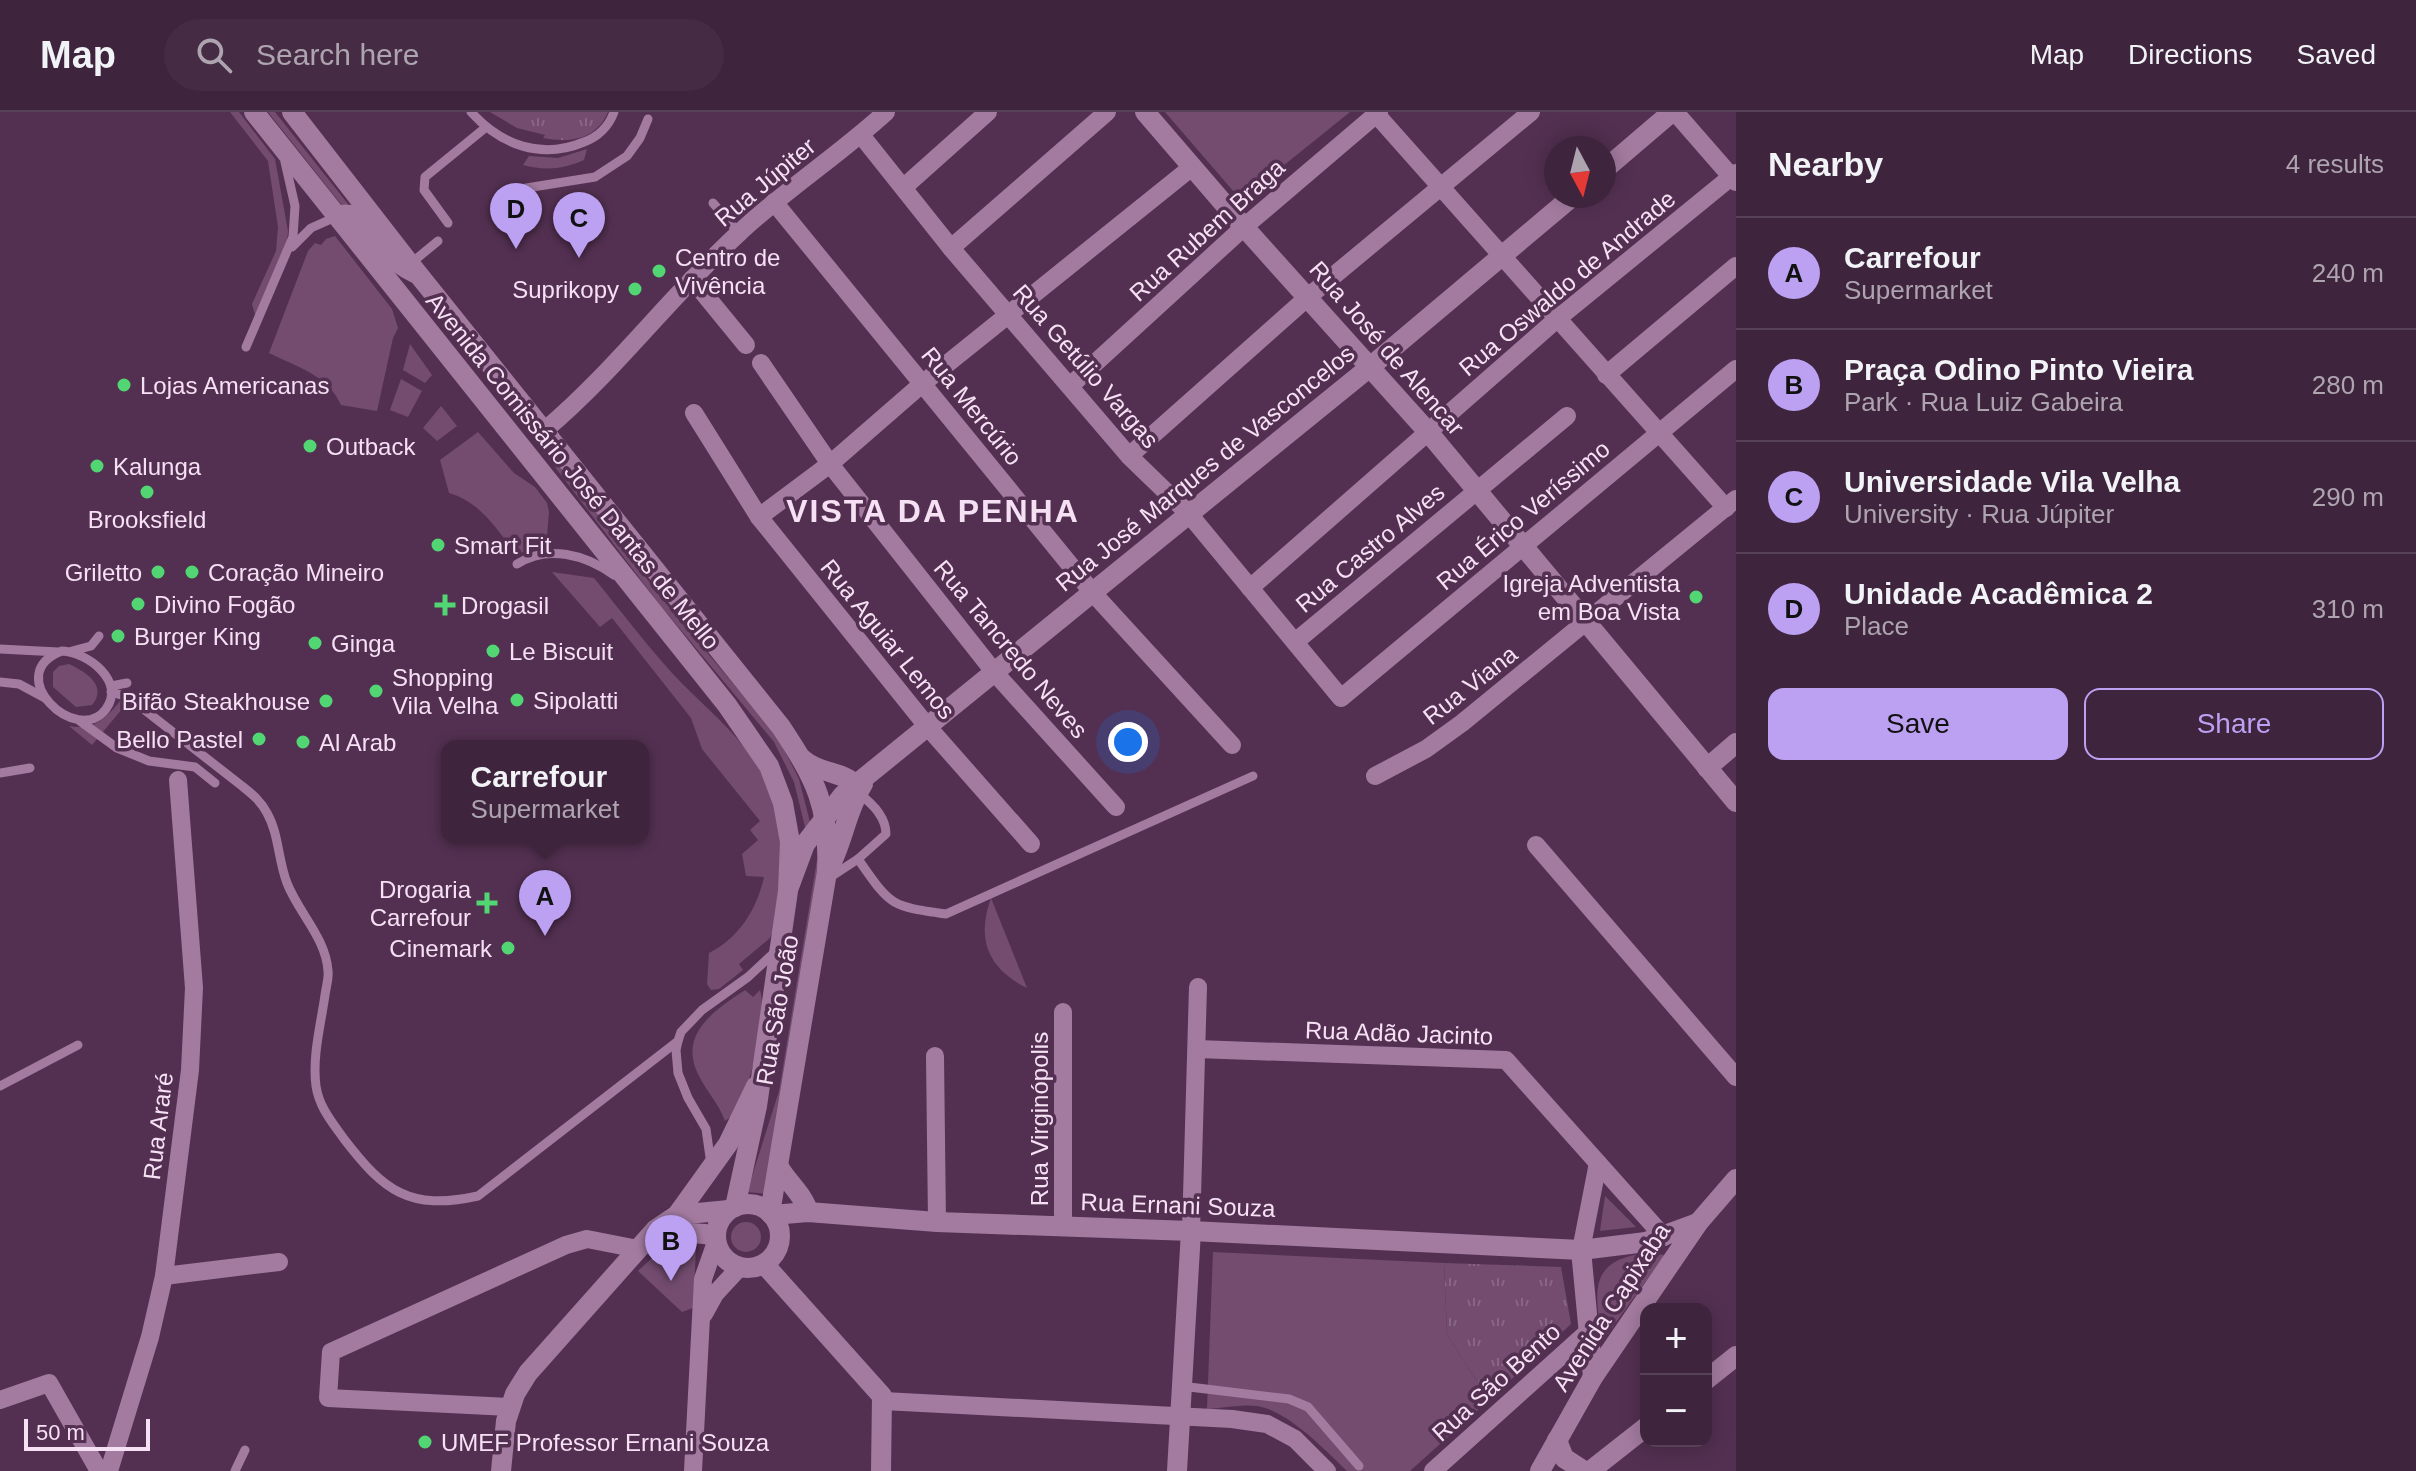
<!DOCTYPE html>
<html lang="en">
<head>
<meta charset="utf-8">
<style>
	body { margin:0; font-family:Arial,sans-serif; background:#452c44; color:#f1f3f6 }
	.controls { position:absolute; right:24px; bottom:24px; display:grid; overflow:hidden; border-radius:16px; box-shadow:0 4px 20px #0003 }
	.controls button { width:72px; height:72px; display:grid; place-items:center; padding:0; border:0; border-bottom:2px solid #574157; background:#3e243d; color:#f1f3f6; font:40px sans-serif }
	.compass { position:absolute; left:1544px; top:24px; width:72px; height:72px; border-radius:50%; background:#3e243d; box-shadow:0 4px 20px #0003; rotate:173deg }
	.scale { position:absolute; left:24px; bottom:20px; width:126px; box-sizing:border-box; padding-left:8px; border:4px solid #f6e0f4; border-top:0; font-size:22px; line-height:28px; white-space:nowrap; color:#f6e0f4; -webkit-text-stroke:6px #533051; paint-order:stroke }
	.you { position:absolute; left:1128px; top:630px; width:28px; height:28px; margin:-20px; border:6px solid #fff; border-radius:50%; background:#1a73e8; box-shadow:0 0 0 12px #1a73e833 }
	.badge { display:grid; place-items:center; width:52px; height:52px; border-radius:50%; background:#bca0f2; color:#111; font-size:26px; font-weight:700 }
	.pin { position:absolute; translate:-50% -66px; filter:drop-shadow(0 2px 4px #0008) }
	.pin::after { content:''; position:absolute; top:42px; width:28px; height:24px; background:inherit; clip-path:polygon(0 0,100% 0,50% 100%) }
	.popup { position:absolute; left:441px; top:628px; width:208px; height:104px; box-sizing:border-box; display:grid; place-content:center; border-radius:16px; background:#3e243d; filter:drop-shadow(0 2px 6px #0005); font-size:26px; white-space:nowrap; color:#ada4b0 }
	.popup b { font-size:30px; color:#f1f3f6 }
	.popup::after { content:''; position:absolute; left:50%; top:100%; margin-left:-16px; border:16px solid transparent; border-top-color:#3e243d }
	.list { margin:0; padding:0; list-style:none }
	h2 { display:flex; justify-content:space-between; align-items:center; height:104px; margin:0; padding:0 32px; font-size:34px }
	h2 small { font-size:26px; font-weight:400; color:#ada4b0 }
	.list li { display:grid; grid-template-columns:52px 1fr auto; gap:24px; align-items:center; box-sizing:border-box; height:112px; padding:0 32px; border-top:2px solid #574157 }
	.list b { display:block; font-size:30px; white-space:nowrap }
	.list p { margin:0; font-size:26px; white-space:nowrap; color:#ada4b0 }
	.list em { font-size:26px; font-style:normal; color:#ada4b0 }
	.actions { display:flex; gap:16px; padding:24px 32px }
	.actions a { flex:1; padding:18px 0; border:2px solid #bca0f2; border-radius:16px; text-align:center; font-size:28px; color:#bca0f2 }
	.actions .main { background:#bca0f2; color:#111 }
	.icon { flex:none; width:44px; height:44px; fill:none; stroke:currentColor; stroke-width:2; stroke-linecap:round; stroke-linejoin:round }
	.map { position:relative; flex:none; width:1736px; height:1359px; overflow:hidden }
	header { display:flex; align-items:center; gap:48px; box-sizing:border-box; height:112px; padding:0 40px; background:#3e243d; border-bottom:2px solid #574157 }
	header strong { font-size:38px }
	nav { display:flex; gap:44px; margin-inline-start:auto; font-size:28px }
	.search { width:560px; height:72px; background:#452c44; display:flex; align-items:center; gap:20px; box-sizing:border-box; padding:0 28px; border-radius:44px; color:#ada4b0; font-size:30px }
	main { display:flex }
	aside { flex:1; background:#3e243d }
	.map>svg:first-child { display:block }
</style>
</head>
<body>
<header>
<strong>Map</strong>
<div class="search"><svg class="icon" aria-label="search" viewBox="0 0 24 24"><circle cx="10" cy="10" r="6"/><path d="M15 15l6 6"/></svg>Search here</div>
<nav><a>Map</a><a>Directions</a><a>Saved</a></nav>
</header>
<main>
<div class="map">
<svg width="1736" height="1359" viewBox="0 0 1736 1359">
	<defs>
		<pattern id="grass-tufts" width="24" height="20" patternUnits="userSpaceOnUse" patternTransform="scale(2)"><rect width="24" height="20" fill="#734c70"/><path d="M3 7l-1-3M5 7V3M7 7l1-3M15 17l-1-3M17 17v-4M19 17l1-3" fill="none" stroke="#886685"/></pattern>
	</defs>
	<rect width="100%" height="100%" fill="#533051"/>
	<g fill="url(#grass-tufts)">
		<path d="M490,0h118c-12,28 -38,31 -65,26l2,-3 -28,-7z"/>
		<path d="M1444,1151l117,4 10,57 -82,76 -42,-65z"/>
	</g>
	<g fill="#734c70">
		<path d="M230,0h9l36,47 13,72 -1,11 -32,73 -3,-11 24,-53 2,-24 -10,-66z"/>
		<path d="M268,0h7l73,92 -4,4z"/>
		<path d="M1165,0h185l-109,88z"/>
		<path d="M587,37l-3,11c-20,9 -39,11 -61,5l6,-9 29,2z"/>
		<path d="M335,124l57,73 6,19 -5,10 -16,73 -36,-6c-13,-30 -44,-38 -72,-52l39,-102 7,-8 6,2 5,-6z"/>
		<path d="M410,232l22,31 -7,8 -22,-13z"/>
		<path d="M401,267l21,12 -14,26 -18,-7z"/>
		<path d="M441,294l16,20 -20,15 -14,-13z"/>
		<path d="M478,320l36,41 21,14 12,16 2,9 -3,34 -30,8c-19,-24 -35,-52 -67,-61l-9,-33z"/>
		<path d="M529,321l15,10 119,157 114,136 22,43 11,43 -4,9 -12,-49 -20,-40 -114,-137z"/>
		<path d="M552,460l42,6c26,32 51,65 78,95 45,48 92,77 107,146 7,36 -1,74 -5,110l-4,9 -31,26 4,6 -24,19 -8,1 -4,-6 2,-31c30,-15 48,-44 55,-76l-18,-1 -4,-22 16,-14 -8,-10 10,-9 -58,-72 -11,-31 -79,-100 -12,9z"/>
		<path d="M69,552c17,8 39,22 23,41l-16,2 -23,-20v-15l6,-6z"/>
		<path d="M121,588l6,3 -35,42 -23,-19c25,5 37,-8 52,-26z"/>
		<path d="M822,744l-52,338 -23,-2 32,-101 38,-231z"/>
		<path d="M991,786l36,90c-39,-19 -51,-49 -36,-90z"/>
		<path d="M745,878l8,7 7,-7c8,23 -10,102 -25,122 -3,4 -6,6 -10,9 -6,-17 -18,-29 -26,-45 -22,-42 16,-66 46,-86z"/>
		<path d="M1605,1084l31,31 -36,4z"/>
		<circle cx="746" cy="1125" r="15"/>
		<path d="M693,1130l3,6 -3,60 -11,4 -44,-41 26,-24z"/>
		<path d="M1213,1140l231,11 3,72 42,65 -79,71h-63c-22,-21 -59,-60 -90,-65 -16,-2 -34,2 -50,3z"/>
		<path d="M1646,1141l19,2 -62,85c-9,-48 -15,-80 43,-87z"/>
	</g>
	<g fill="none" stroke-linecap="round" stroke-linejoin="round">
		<g stroke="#a37ba0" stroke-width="9">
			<path d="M471,0c30,33 70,48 113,30 14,-5 25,-16 30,-30"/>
			<path d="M514,78l81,-13 32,-21 13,-18 8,-19"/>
			<path d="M713,91l26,30"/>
			<path d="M448,111l-24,-33 1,-13 60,-49"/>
			<path d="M292,135l19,-19 27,-12"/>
			<path d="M410,152l28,-23"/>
			<path d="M246,235l47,-110 2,-31 -10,-44"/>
			<path d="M517,452c31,-20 69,-9 97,11"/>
			<path d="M0,537l58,3"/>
			<path d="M62,539c25,1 64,30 44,58 -29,39 -106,-35 -44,-58z"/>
			<path d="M72,539l19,-5 8,-10"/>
			<path d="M0,570l19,2 26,14"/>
			<path d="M111,574l16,-3"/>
			<path d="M111,580l17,5 114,89c10,8 19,15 25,27 12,21 11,47 20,70 11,29 39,55 41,88 1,7 -2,16 -3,24 -4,29 -13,61 -9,91 3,21 16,36 28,53 40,52 65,72 134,57l200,-155"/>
			<path d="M80,609l37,27 32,13 46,6 20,16"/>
			<path d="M0,661l30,-5"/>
			<path d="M858,747c33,47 31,47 88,55l307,-138"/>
			<path d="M829,766l29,-19 28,-25c0,-18 -14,-31 -28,-41"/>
			<path d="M0,974l78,-41"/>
			<path d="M711,1052l-5,-35 -18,-31 -10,-25 -2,-23 2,-9 3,-9 21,-22 46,-33 28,-26"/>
			<path d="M1181,1274l108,13 19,8 51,59"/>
			<path d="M235,1359l10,-21"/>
		</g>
		<g stroke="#a37ba0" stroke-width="18">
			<path d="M1675,0l61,70"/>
			<path d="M1376,2l350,394"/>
			<path d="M861,23l90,113 178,208 60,58 152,184 395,-329"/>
			<path d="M904,75l84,-75"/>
			<path d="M774,90l319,391 139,152"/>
			<path d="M951,136l156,-136"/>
			<path d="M692,167l54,66"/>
			<path d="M761,251l69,101 165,209 121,134"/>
			<path d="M1606,263l130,-109"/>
			<path d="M1070,274l174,-159 135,-115"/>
			<path d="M694,301l65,104 168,209 104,118"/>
			<path d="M545,318c71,-60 126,-135 194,-197 47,-44 100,-78 147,-121"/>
			<path d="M1129,344l179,-159 223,-185"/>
			<path d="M759,405l71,-53 92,-80 270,-217"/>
			<path d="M1250,476l307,-269 179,-146"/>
			<path d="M1295,530l272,-226"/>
			<path d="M1375,664l51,-27 36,-26 274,-224"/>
			<path d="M1536,733l200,232"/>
			<path d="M1197,937l309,11 158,177"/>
			<path d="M935,944l2,166"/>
			<path d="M1063,1115v-215"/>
			<path d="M1191,1119l7,-244"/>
			<path d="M1581,1138l17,-87"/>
			<path d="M164,1164l115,-14"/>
			<path d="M704,1202l11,-20 25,-27"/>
			<path d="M0,1288l49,-17 50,88"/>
			<path d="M883,1289l349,18 35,5 28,15 32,32"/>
			<path d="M509,1295l-181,-9 3,-46 235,-107 21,-6 51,10"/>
			<path d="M109,1359l41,-134 14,-61 26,-206 4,-82 -16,-208"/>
			<path d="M693,1359l10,-192 13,-37"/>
			<path d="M1433,1359l157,-141"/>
		</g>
		<g stroke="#a37ba0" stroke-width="20">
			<path d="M1145,0l99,115 185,206 307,369"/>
			<path d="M1604,58l68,-58"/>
			<path d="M338,104c24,-9 37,23 50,37 7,9 17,15 27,20"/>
			<path d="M801,646c18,16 41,13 55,27"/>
			<path d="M1707,656l29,-25"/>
			<path d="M827,760c16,-28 19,-61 36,-88"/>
			<path d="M789,775l16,-43 38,-49 527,-428 203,-171"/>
			<path d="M779,1055c8,15 26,29 29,45"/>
			<path d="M677,1103l51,-71 28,-58"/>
			<path d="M772,1103l36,-3 129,10 254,9 390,19 65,-8 52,-19"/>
			<path d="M649,1132c23,-10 42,-14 67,-8"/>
			<path d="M1581,1138l12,127"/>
			<path d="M764,1152l118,132 -1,75"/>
			<path d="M501,1359l5,-50 9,-27 13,-21 128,-144 21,-14 52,-5"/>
			<path d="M1177,1359l14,-240"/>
		</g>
		<g stroke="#a37ba0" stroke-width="20">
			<path d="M254,0l473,593 42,61 14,37 7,39 -2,49 -31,215 -22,101"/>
			<path d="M292,0l118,152 371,463c35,53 49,80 46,145l-57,341"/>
			<circle cx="748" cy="1124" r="32"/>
			<path d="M1706,1268l30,-24"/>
			<path d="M1557,1328l7,18 20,13"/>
			<path d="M1540,1359l53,-94 105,-154 38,-44"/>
			<path d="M1590,1359l56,-44"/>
		</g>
	</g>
	<g fill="#52d673" stroke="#533051" stroke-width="3">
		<circle cx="659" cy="159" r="8"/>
		<circle cx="635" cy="177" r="8"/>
		<circle cx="124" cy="273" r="8"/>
		<circle cx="310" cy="334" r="8"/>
		<circle cx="97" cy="354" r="8"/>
		<circle cx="147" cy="380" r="8"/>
		<circle cx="438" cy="433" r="8"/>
		<circle cx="158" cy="460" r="8"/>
		<circle cx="192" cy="460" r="8"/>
		<circle cx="1696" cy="485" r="8"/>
		<circle cx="138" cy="492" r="8"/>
		<path d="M441 481h8v8h8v8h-8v8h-8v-8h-8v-8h8z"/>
		<circle cx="118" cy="524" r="8"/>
		<circle cx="315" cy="531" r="8"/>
		<circle cx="493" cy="539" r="8"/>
		<circle cx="376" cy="579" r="8"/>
		<circle cx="517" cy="588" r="8"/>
		<circle cx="326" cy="589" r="8"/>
		<circle cx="259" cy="627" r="8"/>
		<circle cx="303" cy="630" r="8"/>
		<path d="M483 779h8v8h8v8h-8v8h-8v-8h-8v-8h8z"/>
		<circle cx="508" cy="836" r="8"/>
		<circle cx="425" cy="1330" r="8"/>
	</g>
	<g text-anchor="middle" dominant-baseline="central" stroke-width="7" stroke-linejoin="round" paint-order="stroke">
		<g font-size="24" fill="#f6e0f4" stroke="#533051">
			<text transform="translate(765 70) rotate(-40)">Rua Júpiter</text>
			<text transform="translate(1207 118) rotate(-42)">Rua Rubem Braga</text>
			<text transform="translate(1567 171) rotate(-40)">Rua Oswaldo de Andrade</text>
			<text transform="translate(1387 236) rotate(49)">Rua José de Alencar</text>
			<text transform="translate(1086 254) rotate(49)">Rua Getúlio Vargas</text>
			<text transform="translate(972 294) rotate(51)">Rua Mercúrio</text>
			<text transform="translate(1205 356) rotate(-39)">Rua José Marques de Vasconcelos</text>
			<text transform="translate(573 359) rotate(51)">Avenida Comissário José Dantas de Mello</text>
			<text transform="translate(1523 403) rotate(-40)">Rua Érico Veríssimo</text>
			<text transform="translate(1370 436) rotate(-40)">Rua Castro Alves</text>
			<text transform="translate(888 527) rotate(51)">Rua Aguiar Lemos</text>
			<text transform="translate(1011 537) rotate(50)">Rua Tancredo Neves</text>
			<text transform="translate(1470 573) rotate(-38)">Rua Viana</text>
			<text transform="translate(777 898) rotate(-80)">Rua São João</text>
			<text transform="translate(1399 921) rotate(2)">Rua Adão Jacinto</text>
			<text transform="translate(1039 1007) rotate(-90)">Rua Virginópolis</text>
			<text transform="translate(158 1014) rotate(-83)">Rua Araré</text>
			<text transform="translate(1178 1093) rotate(2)">Rua Ernani Souza</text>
			<text transform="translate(1611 1195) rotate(-57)">Avenida Capixaba</text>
			<text transform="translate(1496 1270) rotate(-42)">Rua São Bento</text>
		</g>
		<g font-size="24" fill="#f6e0f4" stroke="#533051" text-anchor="start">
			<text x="675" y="145">Centro de<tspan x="675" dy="28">Vivência</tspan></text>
			<text x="619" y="177" text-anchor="end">Suprikopy</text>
			<text x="140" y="273">Lojas Americanas</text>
			<text x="326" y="334">Outback</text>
			<text x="113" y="354">Kalunga</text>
			<text x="147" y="407" text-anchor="middle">Brooksfield</text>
			<text x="454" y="433">Smart Fit</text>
			<text x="142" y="460" text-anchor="end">Griletto</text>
			<text x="208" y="460">Coração Mineiro</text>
			<text x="1680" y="471" text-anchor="end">Igreja Adventista<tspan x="1680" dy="28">em Boa Vista</tspan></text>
			<text x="154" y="492">Divino Fogão</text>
			<text x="461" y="493">Drogasil</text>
			<text x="134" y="524">Burger King</text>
			<text x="331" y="531">Ginga</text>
			<text x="509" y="539">Le Biscuit</text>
			<text x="392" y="565">Shopping<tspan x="392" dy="28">Vila Velha</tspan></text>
			<text x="533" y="588">Sipolatti</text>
			<text x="310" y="589" text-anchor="end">Bifão Steakhouse</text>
			<text x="243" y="627" text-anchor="end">Bello Pastel</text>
			<text x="319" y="630">Al Arab</text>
			<text x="471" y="777" text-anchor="end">Drogaria<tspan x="471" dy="28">Carrefour</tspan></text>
			<text x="492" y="836" text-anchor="end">Cinemark</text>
			<text x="441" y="1330">UMEF Professor Ernani Souza</text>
		</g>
		<g font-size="32" font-weight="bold" letter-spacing="2" fill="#f6e0f4" stroke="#533051">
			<text x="933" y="399">VISTA DA PENHA</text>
		</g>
	</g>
</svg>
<div class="controls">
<button>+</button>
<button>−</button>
</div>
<svg class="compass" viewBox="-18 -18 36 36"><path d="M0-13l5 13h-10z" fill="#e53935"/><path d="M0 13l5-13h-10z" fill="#ada4b0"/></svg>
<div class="scale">50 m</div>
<div class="you"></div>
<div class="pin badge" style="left:545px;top:824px">A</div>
<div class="popup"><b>Carrefour</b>Supermarket</div>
<div class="pin badge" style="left:671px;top:1169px">B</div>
<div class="pin badge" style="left:579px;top:146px">C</div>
<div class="pin badge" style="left:516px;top:137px">D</div>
</div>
<aside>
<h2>Nearby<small>4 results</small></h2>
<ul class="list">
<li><span class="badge">A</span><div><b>Carrefour</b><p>Supermarket</p></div><em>240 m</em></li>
<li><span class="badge">B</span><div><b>Praça Odino Pinto Vieira</b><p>Park · Rua Luiz Gabeira</p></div><em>280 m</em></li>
<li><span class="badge">C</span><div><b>Universidade Vila Velha</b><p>University · Rua Júpiter</p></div><em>290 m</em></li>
<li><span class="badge">D</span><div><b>Unidade Acadêmica 2</b><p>Place</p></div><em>310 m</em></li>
</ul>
<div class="actions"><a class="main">Save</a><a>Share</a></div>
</aside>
</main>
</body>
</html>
